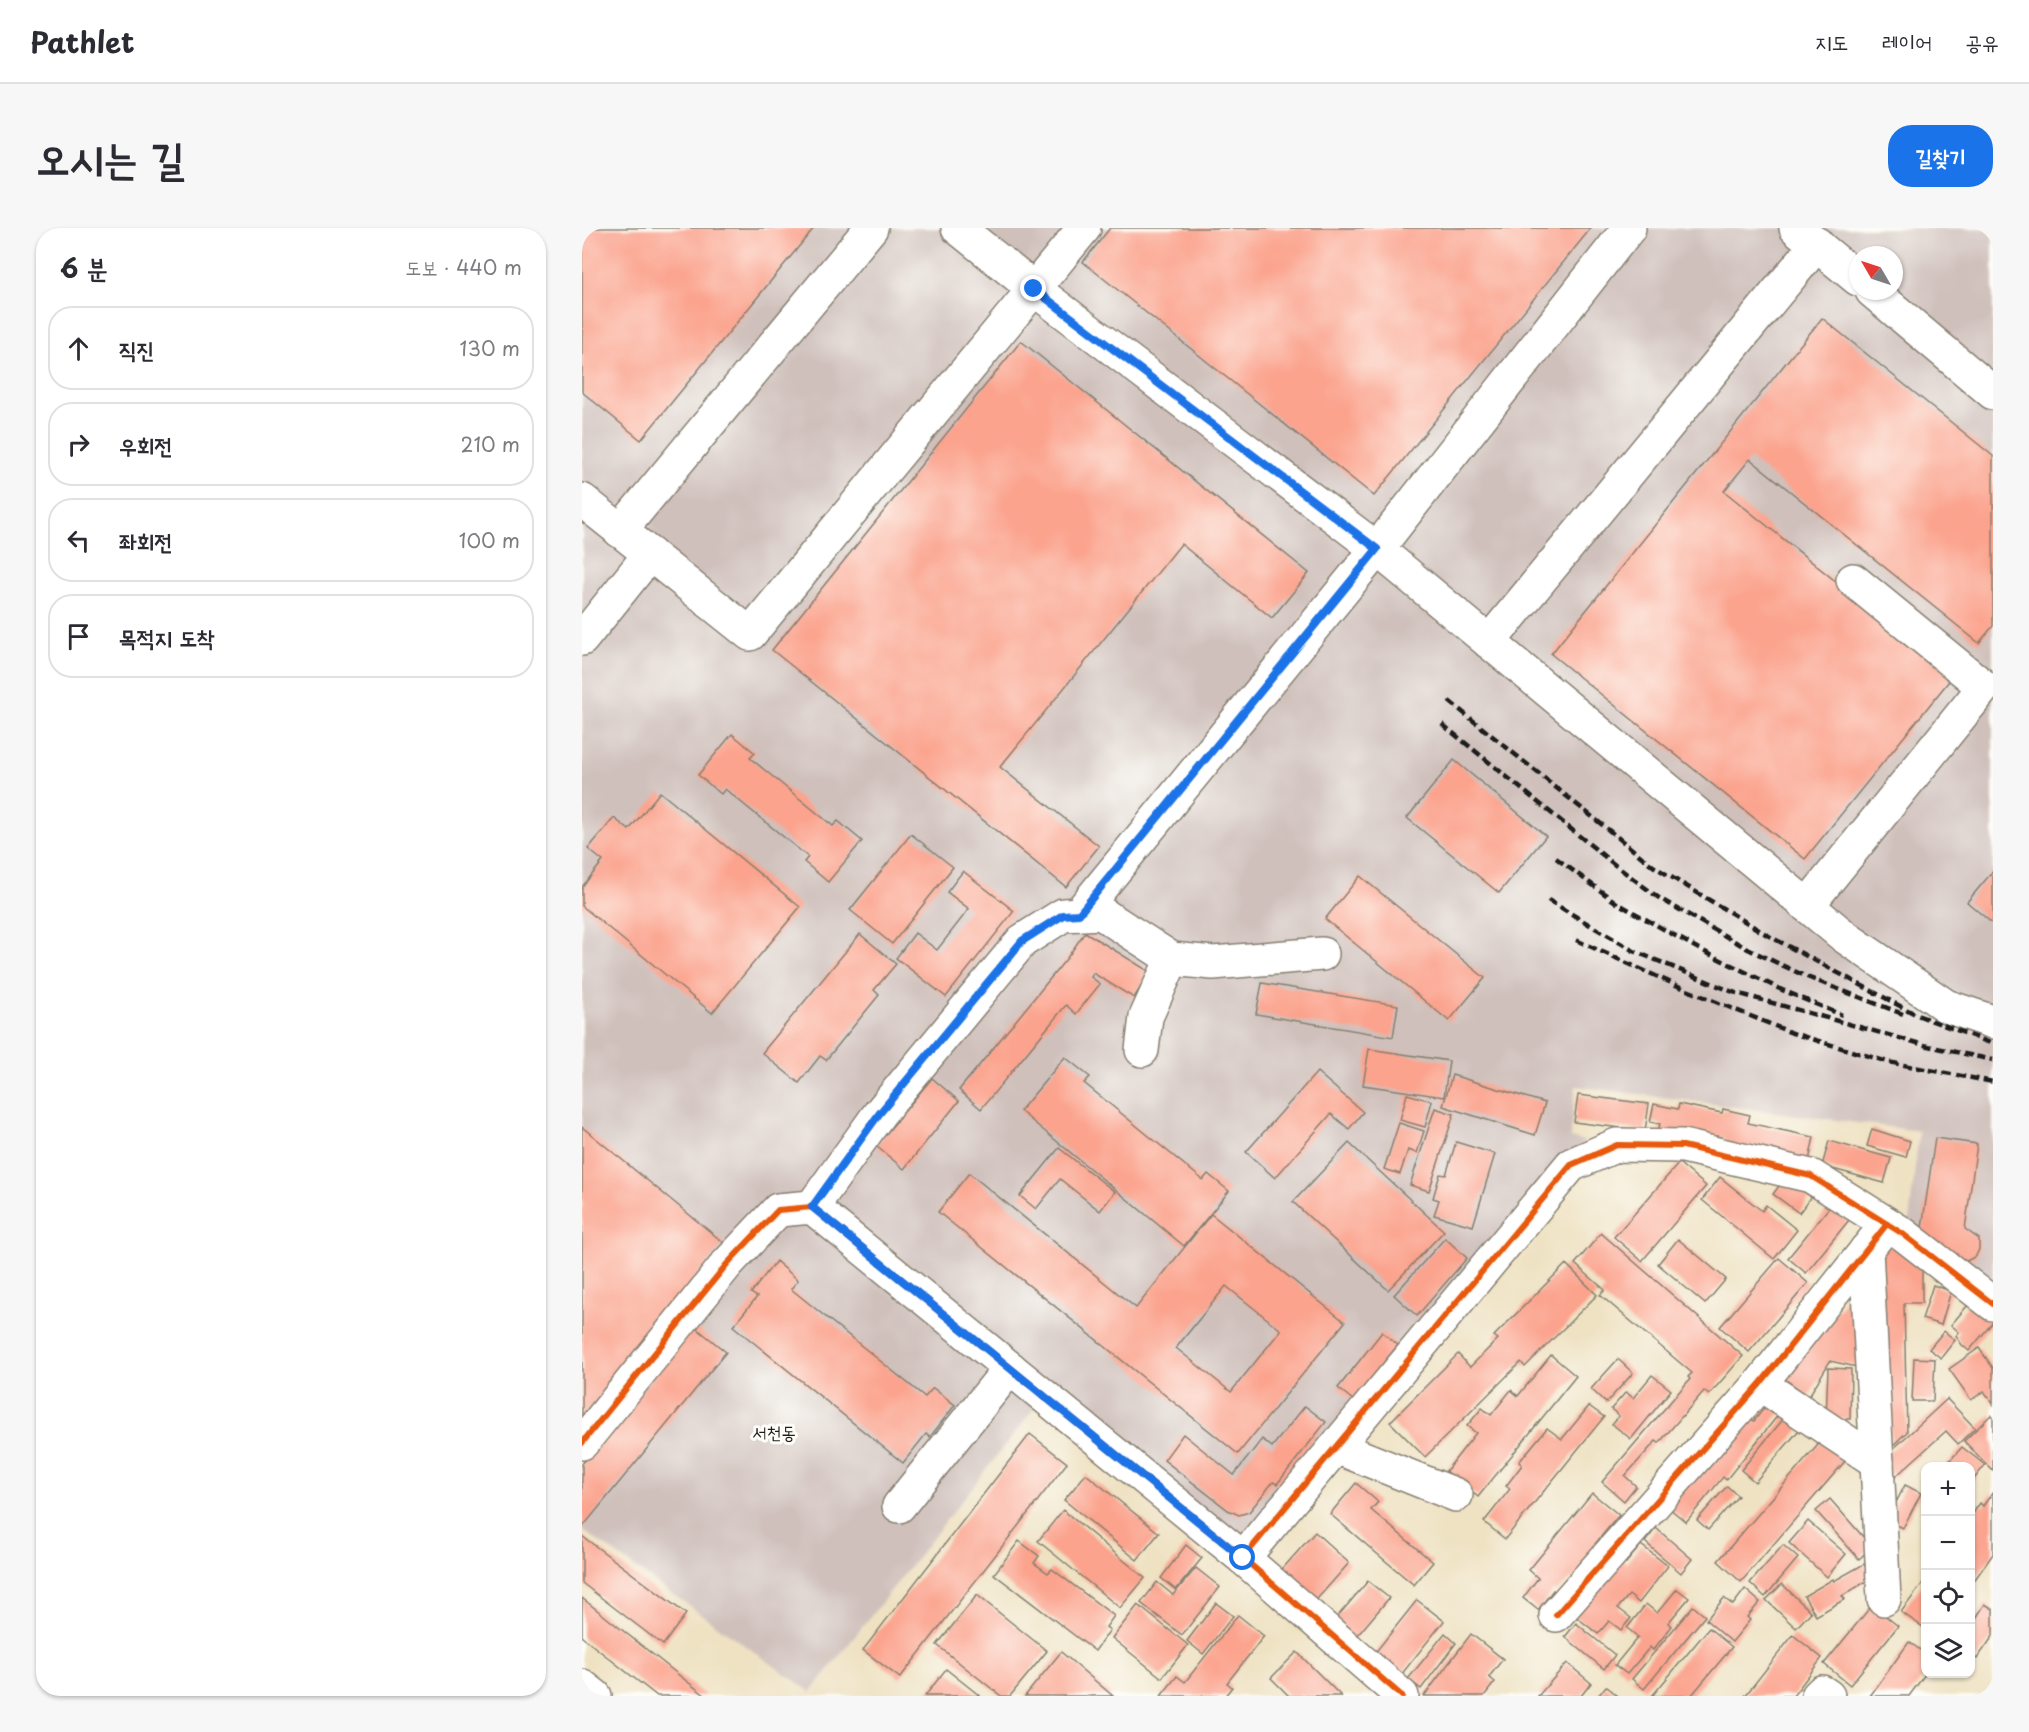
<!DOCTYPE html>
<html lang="ko">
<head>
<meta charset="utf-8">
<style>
	body { margin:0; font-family:"Playpen Sans","Poor Story",sans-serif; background:#f7f7f7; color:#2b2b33 }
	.controls { position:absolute; right:18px; bottom:18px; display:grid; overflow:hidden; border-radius:12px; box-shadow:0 2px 4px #0004 }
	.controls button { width:54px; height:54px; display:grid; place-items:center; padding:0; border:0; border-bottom:2px solid #e1e1e2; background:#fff; color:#2b2b33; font:30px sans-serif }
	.compass { position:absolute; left:1267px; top:18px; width:54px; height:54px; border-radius:50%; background:#fff; box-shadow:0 2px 4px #0004; rotate:309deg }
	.stop { position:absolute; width:18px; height:18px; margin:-14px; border:4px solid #1a73e8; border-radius:50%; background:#fff }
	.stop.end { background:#1a73e8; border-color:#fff; box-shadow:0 2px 6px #0008 }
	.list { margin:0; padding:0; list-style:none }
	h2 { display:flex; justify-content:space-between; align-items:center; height:78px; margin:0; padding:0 24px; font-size:26px }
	h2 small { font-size:20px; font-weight:400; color:#7c7c81 }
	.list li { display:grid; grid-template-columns:39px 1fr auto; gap:18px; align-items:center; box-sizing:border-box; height:84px; margin:0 12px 12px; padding:0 12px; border:2px solid #e1e1e2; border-radius:24px }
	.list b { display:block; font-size:22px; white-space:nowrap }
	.list em { font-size:20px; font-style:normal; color:#7c7c81 }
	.icon { flex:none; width:33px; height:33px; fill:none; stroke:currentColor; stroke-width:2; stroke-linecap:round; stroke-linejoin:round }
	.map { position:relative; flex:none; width:1411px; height:1468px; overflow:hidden; border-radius:24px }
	header { display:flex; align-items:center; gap:36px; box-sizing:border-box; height:84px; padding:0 30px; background:#fff; border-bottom:2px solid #e1e1e2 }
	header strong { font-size:28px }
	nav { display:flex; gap:33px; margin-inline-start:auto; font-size:21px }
	.intro { display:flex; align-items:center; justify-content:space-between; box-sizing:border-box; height:144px; padding:0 36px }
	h1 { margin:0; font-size:42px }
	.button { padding:15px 27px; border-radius:24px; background:#1a73e8; color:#fff; font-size:21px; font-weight:700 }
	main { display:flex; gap:36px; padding:0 36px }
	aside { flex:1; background:#fff; border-radius:24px; box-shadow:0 2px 4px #0004 }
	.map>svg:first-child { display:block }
</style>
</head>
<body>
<header>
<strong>Pathlet</strong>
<nav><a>지도</a><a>레이어</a><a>공유</a></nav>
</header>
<div class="intro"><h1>오시는 길</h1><a class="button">길찾기</a></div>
<main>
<aside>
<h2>6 분<small>도보 · 440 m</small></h2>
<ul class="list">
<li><svg class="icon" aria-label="ahead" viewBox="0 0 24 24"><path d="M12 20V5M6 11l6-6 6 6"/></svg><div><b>직진</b></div><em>130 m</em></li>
<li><svg class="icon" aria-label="right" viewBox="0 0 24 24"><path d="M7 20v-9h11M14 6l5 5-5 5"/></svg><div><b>우회전</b></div><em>210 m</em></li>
<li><svg class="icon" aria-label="left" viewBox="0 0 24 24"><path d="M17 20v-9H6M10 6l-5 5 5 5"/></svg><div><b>좌회전</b></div><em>100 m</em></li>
<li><svg class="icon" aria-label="arrive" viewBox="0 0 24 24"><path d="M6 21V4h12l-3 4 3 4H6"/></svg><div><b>목적지 도착</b></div></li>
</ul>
</aside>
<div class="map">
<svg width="1411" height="1468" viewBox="0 0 1411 1468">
	<rect width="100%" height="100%" fill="#fdfcf7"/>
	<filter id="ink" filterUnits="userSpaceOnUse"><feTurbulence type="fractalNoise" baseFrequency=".0167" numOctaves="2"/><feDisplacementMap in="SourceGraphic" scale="12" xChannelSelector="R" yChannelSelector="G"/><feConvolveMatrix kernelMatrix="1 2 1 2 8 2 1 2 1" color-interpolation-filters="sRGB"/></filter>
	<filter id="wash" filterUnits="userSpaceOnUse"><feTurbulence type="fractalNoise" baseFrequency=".008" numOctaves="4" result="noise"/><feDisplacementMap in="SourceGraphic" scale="24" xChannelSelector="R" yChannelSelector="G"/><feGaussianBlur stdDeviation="1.35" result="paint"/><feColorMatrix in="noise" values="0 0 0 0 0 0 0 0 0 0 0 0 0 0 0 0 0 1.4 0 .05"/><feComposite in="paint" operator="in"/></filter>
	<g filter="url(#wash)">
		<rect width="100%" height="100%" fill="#efe2c3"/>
		<path fill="#cfc0bb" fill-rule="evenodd" d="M0,0h1411v1067l-85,-65 11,-99 -343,-45 -6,52 15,3 -260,297 -81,99 -207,-132 -226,287 -229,-162zM1276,27h36v36h-36z"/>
		<g id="blocks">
			<g fill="#fba38d" fill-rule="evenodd">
				<path d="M0,0h232l-173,212 -59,-48z"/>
				<path d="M528,0h481l-217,268 -291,-234z"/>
				<path d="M1240,90l171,138v170l-14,17 -229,-184 -26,32 229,185 -148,183 -254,-205z"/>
				<path d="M439,113l288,232 -37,45 -91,-74 -181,223 99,79 -33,41 -294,-237z"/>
				<path d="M150,506l23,19 -5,5 83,68 5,-5 24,20 -34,41 -24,-20 4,-5 -83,-68 -4,5 -23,-19z"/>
				<path d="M872,532l92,76 -47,57 -92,-75z"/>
				<path d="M78,564l140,115 -88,106 -130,-107v-19l21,-26 -15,-12 26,-31 15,12z"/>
				<path d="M329,606l42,33 -61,77 -42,-34z"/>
				<path d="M381,643l51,40 -68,86 -50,-39 19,-25 22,17 32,-41 -22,-17z"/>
				<path d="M1411,643v53l-26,-22z"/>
				<path d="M778,648l125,102 -36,43 -124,-102z"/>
				<path d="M503,704l65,40 -16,26 -41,-25 -2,4 9,7 -24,30 -10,-9 -85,104 -22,-19 108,-132z"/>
				<path d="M278,706l36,30 -22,26 5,5 -53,65 -6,-4 -21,27 -37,-30z"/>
				<path d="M680,755l136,22 -5,32 -137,-23z"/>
				<path d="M787,821l80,12 -5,36 -81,-12z"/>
				<path d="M483,829l25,20 -6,6 119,97 5,-6 21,17 -45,55 -164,-135z"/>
				<path d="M735,844l46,40 -14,17 -18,-15 -56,64 -29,-26z"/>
				<path d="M870,847l93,28 -10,32 -92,-29z"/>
				<path d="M350,850l27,23 -55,68 -28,-23z"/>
				<path d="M825,866l25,7 -7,26 -25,-7z"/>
				<path d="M996,867l71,9 -4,27 -71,-9z"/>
				<path d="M1072,876l24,5 1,-5 43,9 1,-4 27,6 -2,8 66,14 -5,24 -85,-13 2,-9 -9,-3 -2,9 -57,-13 2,-8 -10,-2z"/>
				<path d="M853,880l19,6 -25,77 -19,-6z"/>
				<path d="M817,895l25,8 -7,22 -9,-3 -8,24 -16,-5z"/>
				<path d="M0,899l142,116 -142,174z"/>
				<path d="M1290,901l38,12 -4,16 -39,-11z"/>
				<path d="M1353,910l42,6 -12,85 14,10v10l-3,7 -15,8 -40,-29z"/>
				<path d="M1247,913l62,17 -7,25 -62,-17z"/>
				<path d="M874,914l39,12 -22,72 -39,-11 5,-15 -6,-2 7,-24 6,1z"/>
				<path d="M767,915l95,88 -56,59 -95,-88z"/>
				<path d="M477,920l56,44 -15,19 -40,-32 -24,30 -16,-13z"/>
				<path d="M1097,935l27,23 -64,75 -28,-24z"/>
				<path d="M387,945l167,135 75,-94 134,108 -107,132 -300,-242zM644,1058l55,44 -50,62 -55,-44z"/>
				<path d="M1138,949l42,34 4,-6 31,25 -23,29 -72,-59z"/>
				<path d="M1203,950l26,19 -12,16 -26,-19z"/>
				<path d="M1249,977l18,15 -43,53 -18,-15z"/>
				<path d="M1019,1005l142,123 -34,39 -5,-4 -45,52 -3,-2 -31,35 11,10 -12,15 -22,-19 88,-103 -2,-2 4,-4 -92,-78 5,-5 -30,-26z"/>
				<path d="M863,1010l22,20 -50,58 -23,-21z"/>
				<path d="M1096,1011l48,40 -21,25 -47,-40z"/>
				<path d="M1292,1017h26l22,15v43h-18l3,129 -15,14z"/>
				<path d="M1197,1030l29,25 -59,69 -29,-25z"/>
				<path d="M194,1033l22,19 -7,9 134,108 8,-9 22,17 -25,32 -4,-3 -23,29 -170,-137 24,-29 -6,-4z"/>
				<path d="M984,1036l31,31 -72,72 -4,-5 -96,95 -35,-35 68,-68 12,13 28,-28 -4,-3z"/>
				<path d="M1284,1050v91l-36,-8 -21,35 -30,-21z"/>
				<path d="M1351,1057l18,6 -10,34 -19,-6z"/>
				<path d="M1391,1071l20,16v7l-24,29 -7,-6 -6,-9 3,-4 -8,-7z"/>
				<path d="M112,1098l32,26 -144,176v-64z"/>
				<path d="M1362,1103l11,9 -14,18 -12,-9z"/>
				<path d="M800,1104l16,13 -45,55 -15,-12z"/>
				<path d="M1397,1120l14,20v36l-9,-13 -13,9 -22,-31z"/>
				<path d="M969,1127l25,21 -98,121 -32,-26 30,-38 -9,-7 15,-18 9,7 20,-25 7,6z"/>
				<path d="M1332,1130l21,1 -2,42h-21z"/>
				<path d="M1036,1131l15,14 -27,30 -15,-14z"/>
				<path d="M1246,1140l23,1 -1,50h-24z"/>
				<path d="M1070,1147l19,15 -40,49 -19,-15 7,-8 -8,-7 15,-17 7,6z"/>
				<path d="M1189,1171l12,10 -57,71 -3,-3 -37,45 -23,-19 80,-91 11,9z"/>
				<path d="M1365,1171l28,29 -17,16 -12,-13 -51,46 -15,-16z"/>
				<path d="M723,1178l21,16 -49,62 -4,-2 -24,30 -10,3 -11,-5 -64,-50 19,-26 51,41 28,-36 10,8z"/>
				<path d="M1007,1178l15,11 -99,122 -21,-17 26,-33 -4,-3 16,-21 -3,-3 28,-34 15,11z"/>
				<path d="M1208,1183l15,12 -50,59 -14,-12z"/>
				<path d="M1409,1187l2,2v54l-29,-30z"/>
				<path d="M448,1206l37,29 -167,215 -37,-28z"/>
				<path d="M1241,1211l23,21 -105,122 -23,-21z"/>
				<path d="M1380,1219l23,18 -14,18 -1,-17h-25z"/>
				<path d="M504,1246l73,59 -22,27 -73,-60z"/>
				<path d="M774,1255l22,19 -7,8 62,52 -19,23 -84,-71z"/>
				<path d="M1323,1257l16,8 -18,35 -16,-8z"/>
				<path d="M1145,1258l11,10 -30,34 -11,-10z"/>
				<path d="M1411,1264v62l-22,31v-69l9,-13 3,3z"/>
				<path d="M1010,1265l27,22 -24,29 9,7 -48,41 -3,-2 -15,20 -15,-12 15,-20 -9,-8z"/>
				<path d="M1248,1271l42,48 -13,12 -43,-48z"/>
				<path d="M481,1282l82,68 -25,30 -82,-67z"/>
				<path d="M1226,1293l38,33 -19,23 -38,-34z"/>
				<path d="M1074,1300l36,31 -11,14 -36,-31z"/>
				<path d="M733,1304l34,31 -39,44 -34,-31z"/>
				<path d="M0,1308l104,78 -23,31 -81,-62z"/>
				<path d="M437,1313l20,15 -5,7 14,10 4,-4 62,47 -8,11 4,3 -15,21 -101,-77z"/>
				<path d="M604,1317l16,13 -26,32 -15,-12z"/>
				<path d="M1059,1317l27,21 -29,37 -10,-8 -11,13 13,10 -10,12 -12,-9 -11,13 -28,-22 49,-55 7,6z"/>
				<path d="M1201,1317l15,13 -33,39 -15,-14z"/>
				<path d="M1282,1336l8,14 -30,18 3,3 -29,17 -12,-20 29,-17 1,2z"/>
				<path d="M614,1340l24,19 -38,48 -41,-32 16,-21 16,13z"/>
				<path d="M1344,1351v50l-25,-17z"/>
				<path d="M786,1353l21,17 -37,44 -21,-18z"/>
				<path d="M1200,1356l29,28 -15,16 -30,-28z"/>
				<path d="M1095,1361l12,9 -21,25 4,3 -19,24 -3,-3 -23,27 -12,-9 23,-28 -11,-9 19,-24 11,9z"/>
				<path d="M1163,1361l15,13 -13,15 3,3 -18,22 -26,-22 18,-22 9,7z"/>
				<path d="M395,1367l70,56 -37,45h-9l-64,-51z"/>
				<path d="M0,1370l98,78 26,20h-49l-75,-59z"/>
				<path d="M835,1372l27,21 -47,59 -27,-21z"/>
				<path d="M634,1375l17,13 -30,38 -16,-13z"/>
				<path d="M1403,1376l8,5v27l-16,23 -6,-5v-28z"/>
				<path d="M556,1377l50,40 -26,33 -50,-40z"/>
				<path d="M1290,1377l26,21 -48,59 -26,-21z"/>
				<path d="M1111,1378l12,10 -61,73 -12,-10z"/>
				<path d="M656,1387l26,21 -37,47 5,4 -7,9h-64l16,-20 8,6z"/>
				<path d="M994,1395l39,32 -11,14 -39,-32z"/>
				<path d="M1127,1400l23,19 -41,49h-39z"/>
				<path d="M863,1405l11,10 -35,46 -13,-10z"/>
				<path d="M889,1406l32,25 -14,18 6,5 -11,14h-60z"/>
				<path d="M1211,1407l29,23 -29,38h-48z"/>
				<path d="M1327,1414l17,12v19l-17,23h-39z"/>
				<path d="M479,1424l52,44h-88z"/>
				<path d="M715,1424l44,44h-52l-18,-18z"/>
				<path d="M985,1435l24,20 -10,13h-43z"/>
				<path d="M364,1441l34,27h-55z"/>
				<path d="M1024,1458l12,10h-20z"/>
			</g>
		</g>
	</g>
	<g filter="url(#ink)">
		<use href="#blocks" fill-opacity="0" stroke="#867f70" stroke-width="1.5"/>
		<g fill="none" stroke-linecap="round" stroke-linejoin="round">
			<g stroke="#867f70" stroke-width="36">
				<g id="minor">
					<path d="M376,0l76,61 343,260 468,388 101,69 47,16"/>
					<path d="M1214,0l62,51"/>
					<path d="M1290,63l121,102"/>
					<path d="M0,272l168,134 334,-406"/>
					<path d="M38,303l251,-303"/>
					<path d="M0,411l68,-85"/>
					<path d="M907,414l328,-398"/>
					<path d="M1225,678l177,-219 -131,-107"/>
					<path d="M497,686l298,-365 252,-321"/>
					<path d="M560,822l4,-33 26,-58"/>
					<path d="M230,979l67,-93 143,-173 41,-26 38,-2 71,46 41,4 109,-9"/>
					<path d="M1284,1022l18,349"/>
					<path d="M1178,1156l117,78"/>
					<path d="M0,1215l145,-179 51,-54 34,-3 431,351 159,138"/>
					<path d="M754,1219l120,48"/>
					<path d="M317,1278l111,-138"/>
					<path d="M661,1330l328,-393 46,-20 66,1 128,30 92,58 90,70"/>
					<path d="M974,1387l204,-231 127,-160"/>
					<path d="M0,1458l13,10"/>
					<path d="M1236,1468l4,-4 6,4"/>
				</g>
			</g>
			<use href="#minor" stroke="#fff" stroke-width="33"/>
			<g stroke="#1c1c1c" stroke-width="4.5" stroke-dasharray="9 4.5" stroke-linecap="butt">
				<path d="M867,473l204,165 116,70 148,79 76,29"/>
				<path d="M860,496l173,141 44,33 89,51 59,28 96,37"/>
				<path d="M974,630l61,45 80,45 85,42 60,25"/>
				<path d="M966,672l86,51 99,41 195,54 65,14"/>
				<path d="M994,712l111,50 105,43 96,29 105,20"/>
			</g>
			<g stroke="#fdfcf7" stroke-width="10">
				<g id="cycleway">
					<path d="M0,1215l145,-179 51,-54 34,-3 431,351 159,138"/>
					<path d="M661,1330l328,-393 46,-20 66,1 128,30 92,58 90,70"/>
					<path d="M974,1387l204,-231 127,-160"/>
				</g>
			</g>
			<use href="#cycleway" stroke="#e8590c" stroke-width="6"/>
		</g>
	</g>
	<g fill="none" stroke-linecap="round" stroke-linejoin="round" filter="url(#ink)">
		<path stroke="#1a73e8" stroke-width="8" d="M452,61l343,260 -298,365 -16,1 -41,26 -143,173 -67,93 431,351"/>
	</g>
	<g text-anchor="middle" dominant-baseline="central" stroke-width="6" stroke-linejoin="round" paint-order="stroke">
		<g font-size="18" fill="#1c1c1c" stroke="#fdfcf7">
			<text x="192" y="1203">서천동</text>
		</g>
	</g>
</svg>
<div class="controls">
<button>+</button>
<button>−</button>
<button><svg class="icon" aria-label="locate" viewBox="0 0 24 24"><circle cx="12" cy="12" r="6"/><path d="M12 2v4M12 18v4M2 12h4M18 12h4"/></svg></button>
<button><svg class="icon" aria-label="layers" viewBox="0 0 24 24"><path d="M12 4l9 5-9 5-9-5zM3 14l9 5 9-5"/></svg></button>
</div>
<svg class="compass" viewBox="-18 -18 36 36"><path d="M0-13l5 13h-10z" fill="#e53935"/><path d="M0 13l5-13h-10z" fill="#7c7c81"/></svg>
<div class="stop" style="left:661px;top:1330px"></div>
<div class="stop end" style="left:452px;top:61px"></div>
</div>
</main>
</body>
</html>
